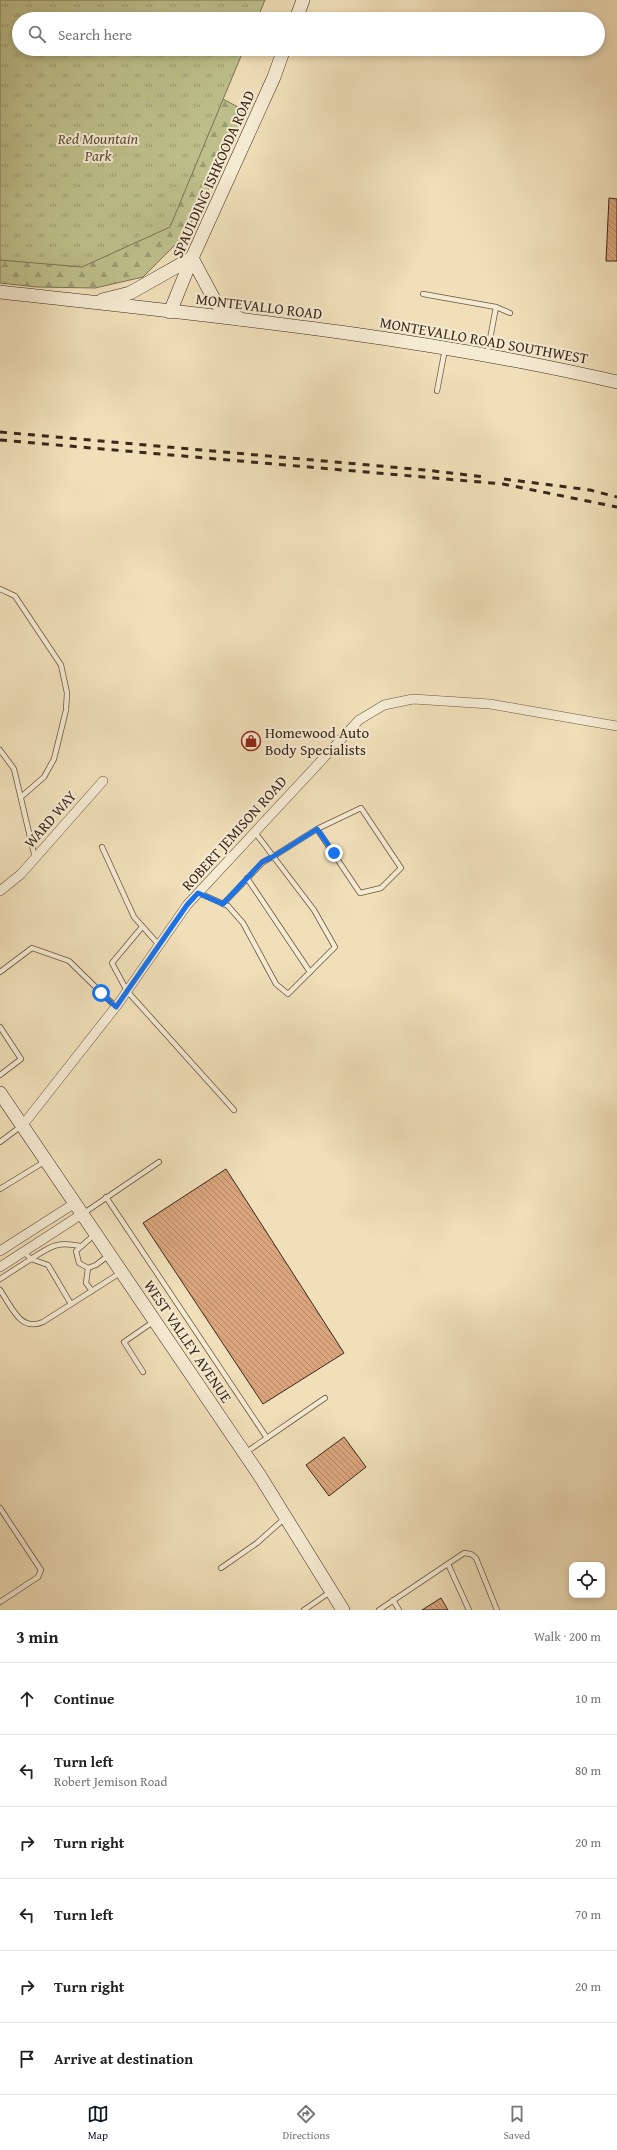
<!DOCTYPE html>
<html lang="en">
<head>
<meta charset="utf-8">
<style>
	body { margin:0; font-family:"Gentium Book Plus",serif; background:#f6f6f6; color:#222 }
	.controls { position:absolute; right:12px; bottom:12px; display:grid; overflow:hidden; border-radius:8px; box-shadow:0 2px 6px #0003 }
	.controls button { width:36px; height:36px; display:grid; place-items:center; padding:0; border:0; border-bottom:1px solid #e0e0e0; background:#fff; color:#222; font:20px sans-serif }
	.stop { position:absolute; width:12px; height:12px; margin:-9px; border:3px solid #1a73e8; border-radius:50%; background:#fff }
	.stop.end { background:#1a73e8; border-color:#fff; box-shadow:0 1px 4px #0008 }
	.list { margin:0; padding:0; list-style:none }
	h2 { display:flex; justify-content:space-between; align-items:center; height:52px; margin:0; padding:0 16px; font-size:17px }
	h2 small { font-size:13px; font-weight:400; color:#767676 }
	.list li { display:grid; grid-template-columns:26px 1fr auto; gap:12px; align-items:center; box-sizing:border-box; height:72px; padding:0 16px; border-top:1px solid #e0e0e0 }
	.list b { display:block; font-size:15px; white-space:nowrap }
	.list p { margin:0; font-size:13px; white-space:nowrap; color:#767676 }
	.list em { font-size:13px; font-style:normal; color:#767676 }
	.icon { flex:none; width:22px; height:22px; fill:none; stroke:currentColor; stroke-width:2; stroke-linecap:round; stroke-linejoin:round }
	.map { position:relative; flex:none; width:617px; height:1610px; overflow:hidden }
	.search { position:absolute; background:#fff; box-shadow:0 2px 6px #0003; left:12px; right:12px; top:12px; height:44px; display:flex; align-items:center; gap:10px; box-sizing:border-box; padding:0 14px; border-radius:22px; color:#767676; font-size:15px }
	.sheet { height:484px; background:#fff }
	nav { display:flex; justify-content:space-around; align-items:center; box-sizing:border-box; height:56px; border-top:1px solid #e0e0e0; background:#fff; font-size:11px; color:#767676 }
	nav a { display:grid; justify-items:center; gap:2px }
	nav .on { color:#111827 }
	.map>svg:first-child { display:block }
</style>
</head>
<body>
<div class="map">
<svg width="617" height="1610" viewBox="0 0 617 1610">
	<defs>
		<pattern id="forest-firs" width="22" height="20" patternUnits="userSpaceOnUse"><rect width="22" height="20" fill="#bec08c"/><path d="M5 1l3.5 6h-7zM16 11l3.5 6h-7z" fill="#9b9c72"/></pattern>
		<pattern id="park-tufts" width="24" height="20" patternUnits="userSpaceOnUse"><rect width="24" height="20" fill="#bec08c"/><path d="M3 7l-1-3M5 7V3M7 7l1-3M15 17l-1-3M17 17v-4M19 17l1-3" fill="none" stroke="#9b9c72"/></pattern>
		<pattern id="building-back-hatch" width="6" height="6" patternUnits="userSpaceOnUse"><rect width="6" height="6" fill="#daa57d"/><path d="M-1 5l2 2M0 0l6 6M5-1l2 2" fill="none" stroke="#b28666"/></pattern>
	</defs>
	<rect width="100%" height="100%" fill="#f0dfb9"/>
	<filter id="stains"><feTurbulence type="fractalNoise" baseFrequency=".005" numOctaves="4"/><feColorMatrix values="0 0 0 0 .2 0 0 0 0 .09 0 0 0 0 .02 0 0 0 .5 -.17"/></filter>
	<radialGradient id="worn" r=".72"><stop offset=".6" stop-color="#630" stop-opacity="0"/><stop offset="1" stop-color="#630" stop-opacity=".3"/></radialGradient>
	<path fill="url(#forest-firs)" stroke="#7c7454" d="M0,0l19,19v30h112l116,63 -62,123 -42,42 -48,11 -58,-1 -37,-4z"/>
	<path fill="url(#park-tufts)" stroke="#7c7454" d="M0,0h265l-8,19h-238v30h225l-74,178 -88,40 -82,-7z"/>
	<g fill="url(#building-back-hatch)" stroke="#3a281b">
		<path d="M609,198l8,1v62h-11z"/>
		<path d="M226,1169l118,184 -81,51 -120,-181z"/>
		<path d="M344,1437l22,30 -37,29 -23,-31z"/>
		<path d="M441,1598l7,12h-26z"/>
	</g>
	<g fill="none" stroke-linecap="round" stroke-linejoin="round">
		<g stroke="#685642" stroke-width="6">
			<g id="lane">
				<path d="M423,294l73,13 14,6"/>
				<path d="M487,355l9,-48"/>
				<path d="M437,391l8,-42"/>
				<path d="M0,589l15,7 46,69 6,28 -1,17 -12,49 -10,18 -23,20"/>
				<path d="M0,750l14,19 21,89"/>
				<path d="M102,847l32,70 25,28"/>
				<path d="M247,878l63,94"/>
				<path d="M199,893l29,13 15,17 33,61 12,10 47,-47 -21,-37 -60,-79"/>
				<path d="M223,904l40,-42 11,-6 43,-27 43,64 21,-5 20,-20 -40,-60 -44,21"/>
				<path d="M142,927l-30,36 15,28 107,119"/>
				<path d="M0,972l32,-24 37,13 47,46"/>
				<path d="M0,1027l21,32 -21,16"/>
				<path d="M0,1142l20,-15"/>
				<path d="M0,1189l44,-27"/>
				<path d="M106,1197l161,241"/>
				<path d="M84,1213l75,-51"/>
				<path d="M94,1235l-18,16 3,12 9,5 8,-3 13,-10"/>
				<path d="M31,1259l17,6 23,39"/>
				<path d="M31,1259c19,-12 25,-18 49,-13"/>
				<path d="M88,1268l-2,15 6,8"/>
				<path d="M0,1279l31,-20 -7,-7"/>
				<path d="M0,1290c12,17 20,42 43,32l77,-49"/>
				<path d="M143,1372l-19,-30 29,-20"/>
				<path d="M245,1453l80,-55"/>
				<path d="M0,1508l41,62 -3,7 -38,25"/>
				<path d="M448,1564l21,46"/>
				<path d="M221,1568l36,-25 28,-25"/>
				<path d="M393,1600l6,10"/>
				<path d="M304,1610l26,-18"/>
				<path d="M379,1610l85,-57 7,1 5,4 21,52"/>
			</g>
		</g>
		<g stroke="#685642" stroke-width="10">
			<g id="street">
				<path d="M0,891l21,-17 82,-93"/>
				<path d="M22,1126l96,-122 69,-99 172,-185 25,-15 29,-6 77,5 127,22"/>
				<path d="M0,1251l75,-48"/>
				<path d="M0,1267l82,-53"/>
			</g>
		</g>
		<g stroke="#3a281b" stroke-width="14">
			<g id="secondary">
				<path d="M296,19l7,-19"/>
				<path d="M0,292c206,23 415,43 617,90"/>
				<path d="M102,300l28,-7 62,-35 24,45 24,16"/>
				<path d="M170,312l22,-54 82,-181 10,-28"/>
				<path d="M0,1093l260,383 83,134"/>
			</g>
		</g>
		<use href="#lane" stroke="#f5ead2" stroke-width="4.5"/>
		<use href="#street" stroke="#f5ead2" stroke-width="9"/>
		<use href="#secondary" stroke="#f5ead2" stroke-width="13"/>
		<g stroke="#3a281b" stroke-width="3" stroke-dasharray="7 7" stroke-linecap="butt">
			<path d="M0,432l425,38 60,7"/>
			<path d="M0,440l503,44 114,23"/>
			<path d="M504,479l86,11 27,7"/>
		</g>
	</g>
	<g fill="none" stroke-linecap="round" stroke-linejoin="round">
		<path stroke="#1a73e8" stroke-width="5" d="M101,993l15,14 71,-102 11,-12 25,11 39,-42 12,-6 43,-27 17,24"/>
	</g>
	<defs>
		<g id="shop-ring" transform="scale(1)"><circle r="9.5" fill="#f5ead2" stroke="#8f2418" stroke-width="1.5"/><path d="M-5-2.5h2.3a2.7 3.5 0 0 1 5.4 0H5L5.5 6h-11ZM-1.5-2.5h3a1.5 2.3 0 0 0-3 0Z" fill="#8f2418"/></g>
	</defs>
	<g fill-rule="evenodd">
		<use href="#shop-ring" x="251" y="741"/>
	</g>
	<g text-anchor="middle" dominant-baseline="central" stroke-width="4" stroke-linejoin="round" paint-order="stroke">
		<g font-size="15" font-style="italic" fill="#5b4e37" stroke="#f5ead2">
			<text x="98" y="138">Red Mountain<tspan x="98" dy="17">Park</tspan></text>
		</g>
		<g font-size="15" fill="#3a281b" stroke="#f5ead2">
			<text transform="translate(213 174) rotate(-66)">SPAULDING ISHKOODA ROAD</text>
			<text transform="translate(259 306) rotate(7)">MONTEVALLO ROAD</text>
			<text transform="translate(484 340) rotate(10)">MONTEVALLO ROAD SOUTHWEST</text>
			<text transform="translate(50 819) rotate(-49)">WARD WAY</text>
			<text transform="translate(234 833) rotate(-48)">ROBERT JEMISON ROAD</text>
			<text transform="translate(188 1341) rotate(56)">WEST VALLEY AVENUE</text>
		</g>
		<g font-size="15" fill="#3a281b" stroke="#f5ead2" text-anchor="start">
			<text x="265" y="732">Homewood Auto<tspan x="265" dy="17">Body Specialists</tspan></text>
		</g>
	</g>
	<rect width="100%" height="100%" filter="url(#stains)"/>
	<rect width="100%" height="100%" fill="url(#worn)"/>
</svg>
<div class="controls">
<button><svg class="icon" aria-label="locate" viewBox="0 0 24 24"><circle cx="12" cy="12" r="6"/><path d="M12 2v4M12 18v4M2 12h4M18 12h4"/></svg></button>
</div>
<div class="stop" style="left:101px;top:993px"></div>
<div class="stop end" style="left:334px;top:853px"></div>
<div class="search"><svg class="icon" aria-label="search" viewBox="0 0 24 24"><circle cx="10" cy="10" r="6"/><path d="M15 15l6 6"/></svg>Search here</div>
</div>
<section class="sheet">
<h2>3 min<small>Walk · 200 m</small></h2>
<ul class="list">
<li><svg class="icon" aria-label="ahead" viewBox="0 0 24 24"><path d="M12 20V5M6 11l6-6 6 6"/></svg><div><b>Continue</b></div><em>10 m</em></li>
<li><svg class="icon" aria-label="left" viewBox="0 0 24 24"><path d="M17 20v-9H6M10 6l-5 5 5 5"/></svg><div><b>Turn left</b><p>Robert Jemison Road</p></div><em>80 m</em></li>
<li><svg class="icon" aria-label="right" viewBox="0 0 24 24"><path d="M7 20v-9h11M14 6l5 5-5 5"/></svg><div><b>Turn right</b></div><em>20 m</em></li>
<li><svg class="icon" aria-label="left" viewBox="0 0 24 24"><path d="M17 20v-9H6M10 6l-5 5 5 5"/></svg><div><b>Turn left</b></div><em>70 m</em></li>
<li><svg class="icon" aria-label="right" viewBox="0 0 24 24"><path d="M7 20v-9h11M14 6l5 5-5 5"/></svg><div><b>Turn right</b></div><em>20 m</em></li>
<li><svg class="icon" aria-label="arrive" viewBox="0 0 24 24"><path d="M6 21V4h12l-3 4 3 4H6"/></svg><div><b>Arrive at destination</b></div></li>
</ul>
</section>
<nav>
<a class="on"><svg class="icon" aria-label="map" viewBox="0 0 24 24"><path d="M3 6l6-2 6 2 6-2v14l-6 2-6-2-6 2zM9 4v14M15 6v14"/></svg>Map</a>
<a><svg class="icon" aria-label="directions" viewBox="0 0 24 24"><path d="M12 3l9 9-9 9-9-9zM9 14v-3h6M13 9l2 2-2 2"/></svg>Directions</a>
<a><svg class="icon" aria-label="saved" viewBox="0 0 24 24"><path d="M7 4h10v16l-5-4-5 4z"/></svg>Saved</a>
</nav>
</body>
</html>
